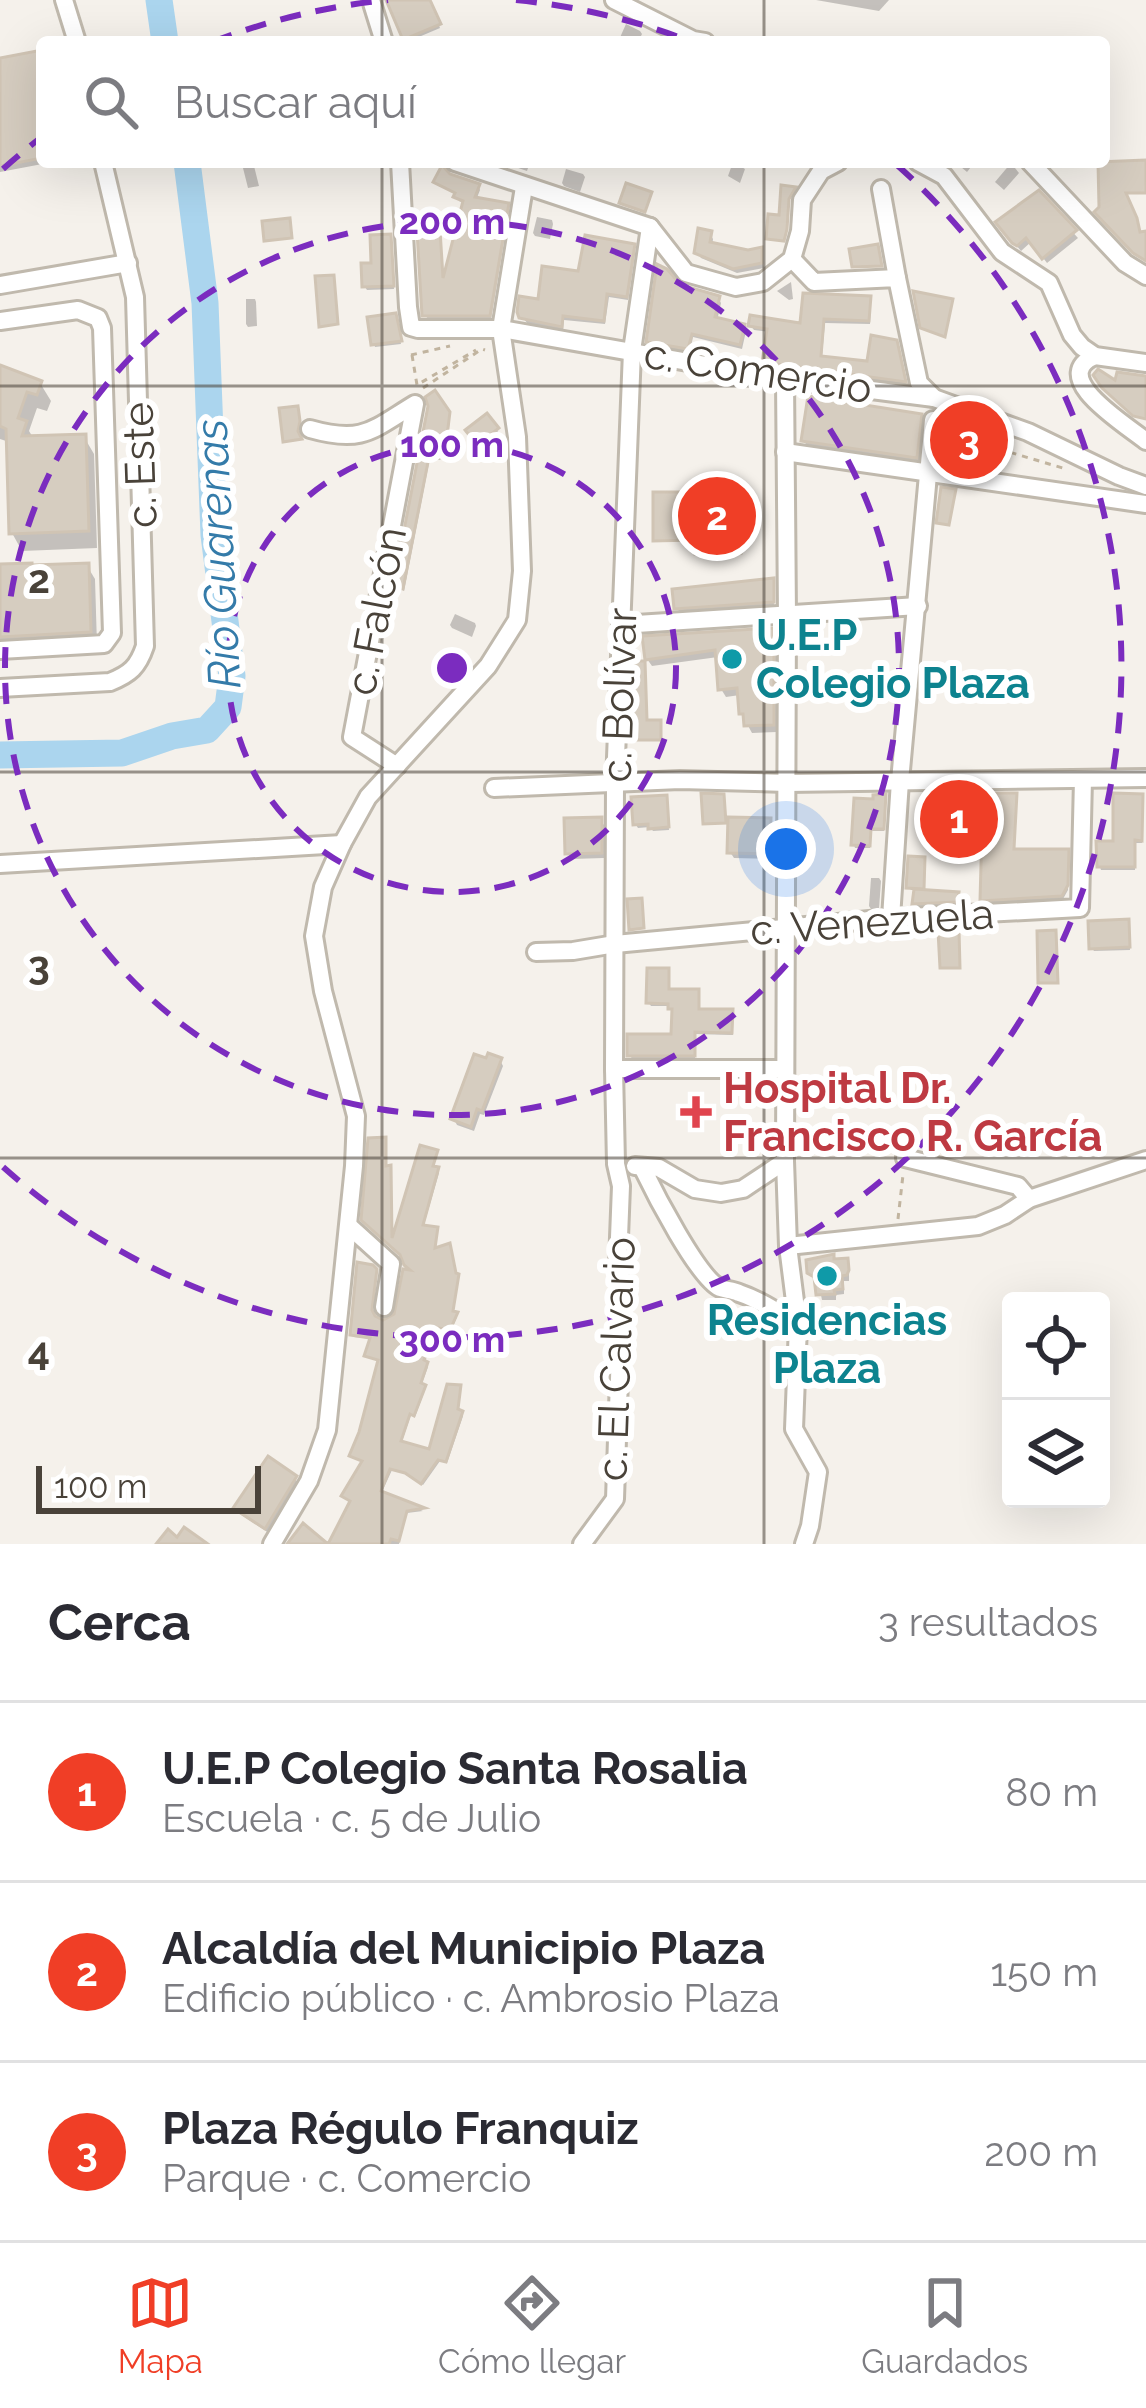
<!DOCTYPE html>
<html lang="es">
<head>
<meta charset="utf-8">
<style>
	body { margin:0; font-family:Raleway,sans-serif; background:#f7f7f7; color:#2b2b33 }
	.controls { position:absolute; right:36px; bottom:36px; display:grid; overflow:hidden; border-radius:12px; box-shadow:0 12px 48px #0002 }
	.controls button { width:108px; height:108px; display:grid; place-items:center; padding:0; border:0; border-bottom:3px solid #e1e1e2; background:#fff; color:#2b2b33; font:60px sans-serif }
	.scale { position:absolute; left:36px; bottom:30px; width:225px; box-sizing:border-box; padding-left:12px; border:6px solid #494239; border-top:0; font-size:33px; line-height:42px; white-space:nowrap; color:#494239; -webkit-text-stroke:9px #fff; paint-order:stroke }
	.you { position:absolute; left:786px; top:849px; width:42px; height:42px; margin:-30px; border:9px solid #fff; border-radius:50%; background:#1a73e8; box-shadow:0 0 0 18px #1a73e833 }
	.badge { display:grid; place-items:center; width:78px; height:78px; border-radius:50%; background:#f03e26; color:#fff; font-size:39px; font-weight:700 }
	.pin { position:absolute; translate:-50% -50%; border:6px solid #fff; box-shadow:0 3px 12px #0006 }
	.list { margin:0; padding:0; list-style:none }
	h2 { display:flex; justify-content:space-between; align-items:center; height:156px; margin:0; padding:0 48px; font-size:51px }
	h2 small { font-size:39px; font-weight:400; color:#7c7c81 }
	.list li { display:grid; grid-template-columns:78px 1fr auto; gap:36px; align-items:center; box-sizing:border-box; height:180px; padding:0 48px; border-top:3px solid #e1e1e2 }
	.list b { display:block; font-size:45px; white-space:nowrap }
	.list p { margin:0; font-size:39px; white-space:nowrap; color:#7c7c81 }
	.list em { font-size:39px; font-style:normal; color:#7c7c81 }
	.icon { flex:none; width:66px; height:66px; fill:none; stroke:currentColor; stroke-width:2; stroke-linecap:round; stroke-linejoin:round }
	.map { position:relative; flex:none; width:1146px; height:1544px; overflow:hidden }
	.search { position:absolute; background:#fff; box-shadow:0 12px 48px #0002; left:36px; right:36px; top:36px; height:132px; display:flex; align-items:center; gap:30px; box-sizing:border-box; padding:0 42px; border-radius:12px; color:#7c7c81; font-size:45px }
	.sheet { height:696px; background:#fff }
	nav { display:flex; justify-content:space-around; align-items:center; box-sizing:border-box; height:168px; border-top:3px solid #e1e1e2; background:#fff; font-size:33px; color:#7c7c81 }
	nav a { display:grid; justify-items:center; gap:6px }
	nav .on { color:#f03e26 }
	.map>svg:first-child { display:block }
</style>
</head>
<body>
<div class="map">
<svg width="1146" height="1544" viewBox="0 0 1146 1544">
	<rect width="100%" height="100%" fill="#f5f1eb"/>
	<path fill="#d2e7b6" d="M942,409l58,23 -5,40 -58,-10z"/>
	<g fill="#0003">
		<path d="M400,0h28l12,28 -33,14 -17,-38z"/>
		<path d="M816,0h73l-10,11z"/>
		<path d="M626,24l14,7 2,3 -4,8h-20z"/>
		<path d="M42,57v105h11l-53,10v-111z"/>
		<path d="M343,162h24l-2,6z"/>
		<path d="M501,162h29l-3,9z"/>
		<path d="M733,162l12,7 -5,14 -12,-7z"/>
		<path d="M955,162h20l-8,10z"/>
		<path d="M1011,163l8,10 -15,17 -9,-8z"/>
		<path d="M254,166l5,20 -11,2 -5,-20z"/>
		<path d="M566,169l17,5 2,3 -5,15 -16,-6 -2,-3z"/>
		<path d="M448,176l30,10 2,4 -4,10 31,6 2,3 -18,110h-63l-3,-4 14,-95 5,64 22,-80 -7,-3 -1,-6 -19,-9 -3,-4z"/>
		<path d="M1038,194l40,44 -31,25 -16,-21 -10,9 -19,-23z"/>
		<path d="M537,217l15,3 1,4 -3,15 -15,-3 -2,-3z"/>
		<path d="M710,234l3,5 -1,7 36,7 12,-3 4,18 -27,5 -36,-15 -3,-5z"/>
		<path d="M391,240l3,49 -27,1 -2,-3 9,-21z"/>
		<path d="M633,247l2,5 -7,48 -19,-3 -4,27 -41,-4 -1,10 -35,-6 -5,-6 57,-44z"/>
		<path d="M791,282l2,17 -4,1 -12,-9z"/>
		<path d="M680,287l38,11 3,5 -4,18 26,6 3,4 -4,18 -49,-12 -3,15 -38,-6 -3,-5z"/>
		<path d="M246,299h9l1,3 1,24 -9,1 -2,-3z"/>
		<path d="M869,299l2,4 -1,21 -45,-1 -3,33 47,9 29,-17 8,37 -138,-19 -2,-5 4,-29 -16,-2 -3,-4h52z"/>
		<path d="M396,320l5,24 -26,3 -1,-3z"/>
		<path d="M0,368l40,15 11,18 -4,10 -10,-3 -8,23 5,8 50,-2 10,17 3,94 -75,3 -10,-18 -3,-91 -9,-3z"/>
		<path d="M434,394l16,24 -2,20 -5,-1 -3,23 -10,-2 -26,133 -7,-5z"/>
		<path d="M487,417l11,15 -17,15 -12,-16z"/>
		<path d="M920,417l5,8 -5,40 -111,-16 -5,-8z"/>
		<path d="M738,497l2,57 -41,1 -1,-13 -42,-2z"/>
		<path d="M87,566l8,13 2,66 -97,3v-80z"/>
		<path d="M772,581l2,24 -95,6 -2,-3z"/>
		<path d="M455,614l20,9 1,3 -4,11 -20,-9 -2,-3z"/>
		<path d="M773,631l4,8v93l-25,1 -11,-20 -1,-18 -14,2 -5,-8 -3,-32 -66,9 -5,-7z"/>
		<path d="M1015,796l-1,56 55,3 -1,35 -5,9 -78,4 -2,-3z"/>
		<path d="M885,797l-1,34h-13l-1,17h-15l-1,-3 22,-43z"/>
		<path d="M1143,800l-1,43h-7v27h-34l-1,-3z"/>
		<path d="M667,801l2,29 -16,1 -3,-4 -12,1 -2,-3z"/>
		<path d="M600,820l4,5v33l-32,1 -4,-6z"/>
		<path d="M769,821l3,6v32l-38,-1 -4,-6z"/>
		<path d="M924,860v33l33,2 2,9 -42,2 -1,-16h-5l-2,-3z"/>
		<path d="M871,878h8l2,3 -2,28h-8l-2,-3z"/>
		<path d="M1129,926l1,24 -36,1 -2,-3z"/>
		<path d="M667,971l2,21h29l1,20h32l2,23 -38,-1v25h-63l-2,-4 44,-18 -1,-26 -3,-5h-19l-2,-3z"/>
		<path d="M500,1060l3,6 -19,49 -4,-1 -6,17 -17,-6 -3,-6z"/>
		<path d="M436,1153l-3,16 6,4 -16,55 13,2 -1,21 23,28 -5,35 4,3 -6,14 -18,-2 -8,35 3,3 -7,19 4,4 -10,27 -4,-2 -10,29 30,9 28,-65 -1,24 5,4 -16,47 -7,-2 -17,24 -14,-10 -17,-5 -11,24 42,17 -16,2 -8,31h-67l20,-42 12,-40 -11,-6 28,-94 -13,-6 5,-17 -19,-2 -1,-3 22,-63 2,3 -5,42 11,7 14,-7 15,-42 -9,-18 -37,-33 20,-54 6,75z"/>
		<path d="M846,1261l3,6v14h-5v13l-8,1v5h-14l-4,-19 -8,-9 25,-10z"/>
		<path d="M295,1478l3,6 -29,49 -29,-19 -3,-6z"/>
	</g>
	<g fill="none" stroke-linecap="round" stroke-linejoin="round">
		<g stroke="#abd5ee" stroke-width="27">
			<path d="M159,0l6,42"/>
			<path d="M0,755l122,-2 50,-17 35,-6 21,-23 4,-31 -18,-141 -9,-232 -18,-141"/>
		</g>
	</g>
	<g fill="#d6cdc0" stroke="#d0c4b4" stroke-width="3">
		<path d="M386,0h44l11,24 -38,16z"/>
		<path d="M42,50v108l-42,8v-108z"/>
		<path d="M1146,160v33h-20l11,25 3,14 6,-1v30l-13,-8 -39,-41 5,-5 -1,-45z"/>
		<path d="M442,165l8,9 30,10 -5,13 34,6 -19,113h-68l-6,-102 23,-1 4,65 20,-77 -10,-4 2,-4 -22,-11z"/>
		<path d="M626,183l26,9 -7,20 -26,-9z"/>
		<path d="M781,185l15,2 -7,12 -2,30 -3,12 -18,-2 2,-25 11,1z"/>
		<path d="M1039,190l38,40 -35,29 -16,-21 -9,8 -5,-3 -17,-21z"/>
		<path d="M290,218l2,20 -28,3 -2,-20z"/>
		<path d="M698,228l14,3 -2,11 38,8 14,-3v16l-29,6 -39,-16z"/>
		<path d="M391,234l3,52 -32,1 -1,-24h10l-1,-28z"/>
		<path d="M585,235l50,9 -8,53 -20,-3 -3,27 -41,-5 -1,11 -43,-9 -2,-6 2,-16 19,3 4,-33 36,5z"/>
		<path d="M878,244l4,22 -30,1 -3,-18z"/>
		<path d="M657,264l10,5 14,16 39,11 -5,21 30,7 -5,21 -48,-11 -4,15 -42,-7z"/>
		<path d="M334,275l4,49 -19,3 -4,-51z"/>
		<path d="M913,291l40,8 -8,38 -25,-9z"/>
		<path d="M803,293l68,3 -2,25 -45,-2 -3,37 46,5 4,-26 26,5 9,42 -144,-20 5,-33 -19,-3 2,-11 50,8z"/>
		<path d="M396,313l6,28 -31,4 -4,-28z"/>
		<path d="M0,365l42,16 -5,14 -10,-3 -9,26 9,3 -5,15 64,-2 3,97 -80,3 -3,-105 -6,-3z"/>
		<path d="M1098,369l17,11 2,-8 29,4v43l-13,-3 -31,-28 -9,-13z"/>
		<path d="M435,390l15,22 -3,24 -4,-1 -3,23 -11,-1 -26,132 -10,-2 35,-181 -3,-9z"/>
		<path d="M808,396l114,18 -5,44 -116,-17z"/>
		<path d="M298,406l2,15 -2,10 4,8 -19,3 -4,-34z"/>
		<path d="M487,413l12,15 -22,17 -12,-15z"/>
		<path d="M941,487l15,2 -7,36 -13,-2z"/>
		<path d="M653,492h86l2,61 -46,1v-14l-42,1z"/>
		<path d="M32,563v2l57,-2 2,69 -91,5v-73z"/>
		<path d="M774,578v24l-100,7 -2,-20z"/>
		<path d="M774,628v97l-30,1 -1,-12h-4l-2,-26 -19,2 -3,-40 -70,10 -3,-24z"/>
		<path d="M633,661h12l2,59h14v20h-32z"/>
		<path d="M701,793l23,1 2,29 -23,1z"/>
		<path d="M983,793h34l-3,56h55l-1,36 -6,11 -82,5z"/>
		<path d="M1113,793l30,1 -1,47 -7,-1v27h-38l-1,-26h17z"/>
		<path d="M886,794l-2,35h-13l-1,17 -19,-1 3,-47 19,1v-4z"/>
		<path d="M667,795l2,32 -21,2v-5l-15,1 -2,-28z"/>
		<path d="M602,817v36l-37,1 -1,-36z"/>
		<path d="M728,817l43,1 -1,36 -43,-1z"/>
		<path d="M908,856l17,1 -1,32 -18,-1z"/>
		<path d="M914,889l45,3 -1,10 -46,2z"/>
		<path d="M642,898l2,30 -15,2 -2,-31z"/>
		<path d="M1129,919l1,28 -41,2 -1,-28z"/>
		<path d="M959,930l1,38h-20l-2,-37z"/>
		<path d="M1056,930l2,53h-20l-1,-52z"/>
		<path d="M647,968h22v21h30v20h34l-1,24 -37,-1v24h-68v-22h44l1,-25h-4v-5l-22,-1z"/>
		<path d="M488,1053l14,5 -20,53 -5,-2 -6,18 -21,-8 24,-65 12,4z"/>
		<path d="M386,1137v29l5,-1 1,73 28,-93 18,5 -5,16 6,1 -16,58 15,2 -3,21 15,-5 6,30 3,1 -6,37 5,1 -8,18 -18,-3 -8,33 4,2 -7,21 5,2 -12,31 -4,-2 -9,27 28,8 18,-65 14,1 -3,24 5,2 -17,51 -8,-2 -17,24 -16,-11 -15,-4 -9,22 44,17 -18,3 -8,30 -8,-2 -2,5h-102l16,-21 25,21 22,-43 -9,-5 21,-35 -13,-5 10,-24 19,-72 -14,-4 6,-18 -20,-3 7,-73 16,3 4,4 -5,41 3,6 8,4 11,-6 9,-45 7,1 -6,-5 -4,-10 -39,-35 7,-82z"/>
		<path d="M834,1254v5l14,-1 1,12 -2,5 -5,1 1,13 -9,1 1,4 -19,1 -2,-18 -7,-4 -1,-13z"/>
		<path d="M268,1456l29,20 -32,53 -32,-21z"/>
		<path d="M184,1527l24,17h-52l12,-15 9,8z"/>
	</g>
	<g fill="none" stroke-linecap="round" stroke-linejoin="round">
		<g stroke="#c0b9ad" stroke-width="22">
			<g id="minor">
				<path d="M64,0l13,42"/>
				<path d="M371,0l13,42"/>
				<path d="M614,0l79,40 12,2"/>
				<path d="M400,162l8,145 3,20 7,2h83l284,50 149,19 94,34 91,44 27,10"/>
				<path d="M455,162l195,65 36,46 50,14 27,-5 29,-23 8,-28 2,-31 19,-29 17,-9"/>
				<path d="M918,162l26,14 58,76 47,31 23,52 10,12 13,9 51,7"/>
				<path d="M1030,162l95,101 21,13"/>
				<path d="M881,189l16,89"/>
				<path d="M792,259l22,23 83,-4 22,105 15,15"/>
				<path d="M0,285l128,-22"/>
				<path d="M0,321l78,-11 20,8 4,10 10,305 -8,11 -104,6"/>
				<path d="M1095,356c-48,21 30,68 51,85"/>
				<path d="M785,379l2,237 -2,545 3,85 10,79 -4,104 24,43 -8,54 -6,18"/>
				<path d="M310,429c53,15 62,1 105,-25l-63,333 45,29"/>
				<path d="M785,452l361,52"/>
				<path d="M621,625l297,-19"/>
				<path d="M0,688l110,-6c20,-8 28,-15 35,-36l-10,-349 -32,-135"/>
				<path d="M494,788l186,-8 107,3 359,-5"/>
				<path d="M0,864l342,-20"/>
				<path d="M891,918l9,-137 33,-361"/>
				<path d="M536,952l37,-1 42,-7 276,-26 189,-10 3,-129"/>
				<path d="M614,1069h170"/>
				<path d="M905,1158l113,28 11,13"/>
				<path d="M635,1166l24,2 36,21 26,4 22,-4 42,-28"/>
				<path d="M642,1167c12,25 56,111 78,121 6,2 13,2 19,5 21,7 40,20 59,32"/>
				<path d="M349,1226l42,38 -7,43"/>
				<path d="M788,1246l190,-20 27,-11 24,-16 117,-39"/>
				<path d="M272,1544l37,-63 18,-51 27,-264 2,-50 -33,-125 -9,-55 9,-49 19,-43 26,-47 120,-131 29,-46 5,-49 -5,-134 -16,-108 23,-142"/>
				<path d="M582,1544l33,-45 6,-180 -3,-56 3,-77 -5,-22 -2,-95 1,-286 17,-432 18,-124"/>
			</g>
		</g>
		<g stroke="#c1b49f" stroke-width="3" stroke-dasharray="6 6" stroke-linecap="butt">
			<path d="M411,355l39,-9"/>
			<path d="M412,355l5,30 59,-35"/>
			<path d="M423,388l59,-39 3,1"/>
			<path d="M999,449l67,20"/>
			<path d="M898,1219l5,-44"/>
		</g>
		<use href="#minor" stroke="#fff" stroke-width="16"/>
	</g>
	<path fill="none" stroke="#494239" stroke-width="3" stroke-opacity="0.55" d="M382,0v42M764,0v42M382,162v1382M764,162v1382M0,386h1146M0,772h1146M0,1158h1146"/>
	<g fill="none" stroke="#7b2cbf" stroke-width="6" stroke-dasharray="21 15">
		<circle cx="452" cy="668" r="224"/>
		<circle cx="452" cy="668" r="447"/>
		<path d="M3 169A671 671 0 0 1 39 139M212 42A671 671 0 0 1 388 0M516 0A671 671 0 0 1 692 42M897 165A671 671 0 1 1 3 1167"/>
	</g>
	<g fill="#0f9aa8" stroke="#fff" stroke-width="4.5">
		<circle cx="732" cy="659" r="12"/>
		<circle cx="827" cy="1276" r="12"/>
	</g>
	<path fill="#e0444e" stroke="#fff" stroke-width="4.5" d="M690 1094h12v12h12v12h-12v12h-12v-12h-12v-12h12z"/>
	<g text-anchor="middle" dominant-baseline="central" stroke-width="12" stroke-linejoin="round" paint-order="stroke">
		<g font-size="42" fill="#494239" stroke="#fff">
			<text transform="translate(758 371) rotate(9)">c. Comercio</text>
			<text transform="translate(140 465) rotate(-92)">c. Este</text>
			<text transform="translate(376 611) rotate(-79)">c. Falcón</text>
			<text transform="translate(619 695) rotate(-88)">c. Bolívar</text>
			<text transform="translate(872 922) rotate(-4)">c. Venezuela</text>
			<text transform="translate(616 1359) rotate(-88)">c. El Calvario</text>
		</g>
		<g font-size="42" font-weight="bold" fill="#0d838f" stroke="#fff" text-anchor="start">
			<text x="756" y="635">U.E.P<tspan x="756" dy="48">Colegio Plaza</tspan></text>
			<text x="827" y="1320" text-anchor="middle">Residencias<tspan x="827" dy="48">Plaza</tspan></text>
		</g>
		<g font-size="42" font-weight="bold" fill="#be3a42" stroke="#fff" text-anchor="start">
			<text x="723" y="1088">Hospital Dr.<tspan x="723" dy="48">Francisco R. García</tspan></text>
		</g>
		<g font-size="45" font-style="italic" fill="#347ba9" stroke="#fff">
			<text transform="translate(218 554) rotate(-93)">Río Guarenas</text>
		</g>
	</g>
	<g font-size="39" text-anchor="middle" font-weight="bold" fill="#494239" stroke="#fff" stroke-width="12" stroke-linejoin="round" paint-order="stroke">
		<text x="39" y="593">2</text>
		<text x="39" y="979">3</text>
		<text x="39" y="1365">4</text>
	</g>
	<circle cx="452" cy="668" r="18" fill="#7b2cbf" stroke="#fff" stroke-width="6"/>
	<g font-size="36" text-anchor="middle" font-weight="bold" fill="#7b2cbf" stroke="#fff" stroke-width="12" stroke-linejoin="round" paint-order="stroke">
		<text x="452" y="234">200 m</text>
		<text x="452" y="457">100 m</text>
		<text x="452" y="1352">300 m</text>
	</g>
</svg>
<div class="controls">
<button><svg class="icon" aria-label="locate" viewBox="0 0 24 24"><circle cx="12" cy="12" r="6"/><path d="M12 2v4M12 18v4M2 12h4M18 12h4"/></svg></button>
<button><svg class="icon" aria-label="layers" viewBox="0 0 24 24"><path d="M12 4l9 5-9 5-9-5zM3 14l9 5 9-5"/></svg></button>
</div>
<div class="scale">100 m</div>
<div class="you"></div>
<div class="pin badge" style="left:959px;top:819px">1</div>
<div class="pin badge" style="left:717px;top:516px">2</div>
<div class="pin badge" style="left:969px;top:440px">3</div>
<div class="search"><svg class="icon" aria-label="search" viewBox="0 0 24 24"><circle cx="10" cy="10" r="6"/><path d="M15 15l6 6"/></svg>Buscar aquí</div>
</div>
<section class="sheet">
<h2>Cerca<small>3 resultados</small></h2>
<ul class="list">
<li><span class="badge">1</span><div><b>U.E.P Colegio Santa Rosalia</b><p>Escuela · c. 5 de Julio</p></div><em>80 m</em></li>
<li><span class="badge">2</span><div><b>Alcaldía del Municipio Plaza</b><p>Edificio público · c. Ambrosio Plaza</p></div><em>150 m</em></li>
<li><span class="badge">3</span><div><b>Plaza Régulo Franquiz</b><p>Parque · c. Comercio</p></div><em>200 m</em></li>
</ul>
</section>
<nav>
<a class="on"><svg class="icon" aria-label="map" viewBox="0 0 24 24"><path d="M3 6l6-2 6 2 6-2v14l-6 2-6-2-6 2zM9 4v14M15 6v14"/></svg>Mapa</a>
<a><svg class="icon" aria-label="directions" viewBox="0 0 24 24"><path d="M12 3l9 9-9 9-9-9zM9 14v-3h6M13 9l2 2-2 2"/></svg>Cómo llegar</a>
<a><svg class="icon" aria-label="saved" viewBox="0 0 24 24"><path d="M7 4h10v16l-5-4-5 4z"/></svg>Guardados</a>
</nav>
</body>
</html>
